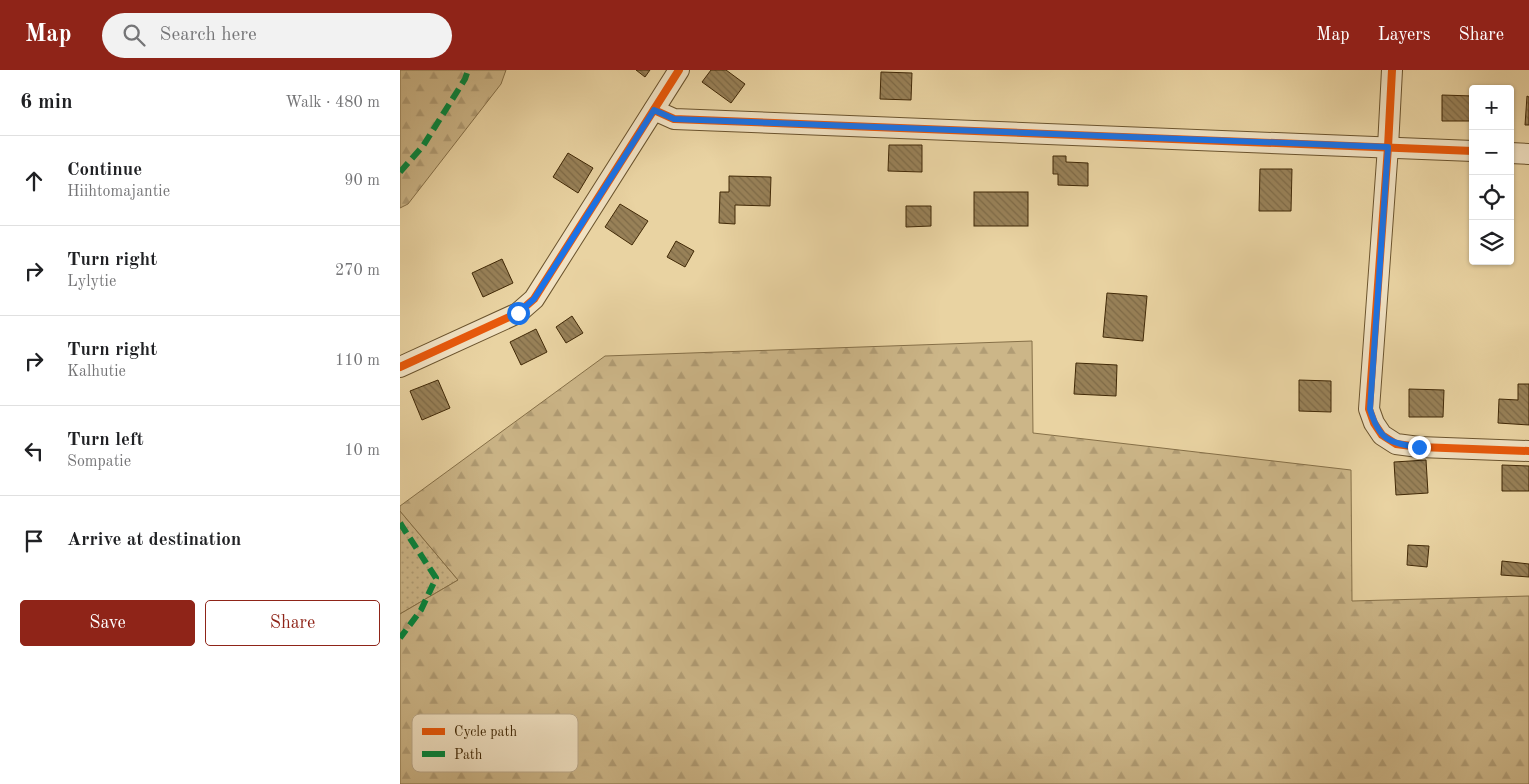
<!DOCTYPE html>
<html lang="en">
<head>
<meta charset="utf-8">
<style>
	body { margin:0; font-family:"Old Standard TT",serif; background:#f2f2f2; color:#202124 }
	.controls { position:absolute; right:15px; top:15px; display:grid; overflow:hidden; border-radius:5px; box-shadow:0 1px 4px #0004 }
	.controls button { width:45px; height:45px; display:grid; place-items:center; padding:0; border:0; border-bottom:1px solid #e0e0e0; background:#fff; color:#202124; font:25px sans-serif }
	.stop { position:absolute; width:15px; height:15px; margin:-11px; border:4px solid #1a73e8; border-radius:50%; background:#fff }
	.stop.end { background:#1a73e8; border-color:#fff; box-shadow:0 1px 5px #0008 }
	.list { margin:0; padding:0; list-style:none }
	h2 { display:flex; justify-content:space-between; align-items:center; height:65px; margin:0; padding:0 20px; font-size:21px }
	h2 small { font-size:16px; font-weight:400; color:#757577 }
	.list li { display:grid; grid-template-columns:32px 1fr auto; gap:15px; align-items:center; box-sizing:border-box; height:90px; padding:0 20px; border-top:1px solid #e0e0e0 }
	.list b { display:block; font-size:19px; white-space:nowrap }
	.list p { margin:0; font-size:16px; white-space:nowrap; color:#757577 }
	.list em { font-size:16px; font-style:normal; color:#757577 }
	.actions { display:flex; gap:10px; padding:15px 20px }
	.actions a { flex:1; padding:11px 0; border:1px solid #8f2418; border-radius:5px; text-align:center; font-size:18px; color:#8f2418 }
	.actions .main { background:#8f2418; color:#fff }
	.icon { flex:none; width:28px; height:28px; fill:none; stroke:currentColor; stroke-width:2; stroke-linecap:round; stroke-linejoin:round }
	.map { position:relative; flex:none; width:1129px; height:714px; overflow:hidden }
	header { display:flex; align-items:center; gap:30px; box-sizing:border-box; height:70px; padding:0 25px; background:#8f2418; color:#fff }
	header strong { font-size:24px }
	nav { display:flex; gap:28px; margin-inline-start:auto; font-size:18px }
	.search { width:350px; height:45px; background:#f2f2f2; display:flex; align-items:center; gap:12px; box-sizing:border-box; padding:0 18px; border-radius:28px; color:#757577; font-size:19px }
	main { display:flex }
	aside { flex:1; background:#fff }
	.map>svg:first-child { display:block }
</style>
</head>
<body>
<header>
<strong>Map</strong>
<div class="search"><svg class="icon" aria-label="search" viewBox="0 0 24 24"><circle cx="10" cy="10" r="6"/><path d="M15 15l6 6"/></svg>Search here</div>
<nav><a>Map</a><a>Layers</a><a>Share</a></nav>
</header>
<main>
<aside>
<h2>6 min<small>Walk · 480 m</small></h2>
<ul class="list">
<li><svg class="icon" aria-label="ahead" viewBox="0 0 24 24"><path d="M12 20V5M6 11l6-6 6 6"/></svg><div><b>Continue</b><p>Hiihtomajantie</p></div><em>90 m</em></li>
<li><svg class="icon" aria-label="right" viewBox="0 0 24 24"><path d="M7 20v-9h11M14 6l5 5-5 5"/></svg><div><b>Turn right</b><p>Lylytie</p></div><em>270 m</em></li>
<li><svg class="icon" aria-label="right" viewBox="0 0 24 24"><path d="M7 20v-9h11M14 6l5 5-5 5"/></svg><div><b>Turn right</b><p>Kalhutie</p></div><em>110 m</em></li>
<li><svg class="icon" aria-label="left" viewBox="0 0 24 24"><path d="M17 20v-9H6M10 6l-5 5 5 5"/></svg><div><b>Turn left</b><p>Sompatie</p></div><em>10 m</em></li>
<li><svg class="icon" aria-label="arrive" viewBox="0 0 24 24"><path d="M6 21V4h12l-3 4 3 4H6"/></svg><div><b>Arrive at destination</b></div></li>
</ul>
<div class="actions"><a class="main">Save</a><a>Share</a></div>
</aside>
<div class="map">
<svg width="1129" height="714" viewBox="0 0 1129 714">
	<defs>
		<pattern id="grass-dots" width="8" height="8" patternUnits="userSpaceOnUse" patternTransform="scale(1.25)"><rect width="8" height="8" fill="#ccb688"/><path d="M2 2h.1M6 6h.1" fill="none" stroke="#b09c74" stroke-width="1.8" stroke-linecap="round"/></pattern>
		<pattern id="forest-firs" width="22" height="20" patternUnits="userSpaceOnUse" patternTransform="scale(1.25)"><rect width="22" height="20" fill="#ccb688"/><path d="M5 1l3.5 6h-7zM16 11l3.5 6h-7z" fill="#b09c74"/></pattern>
		<pattern id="building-back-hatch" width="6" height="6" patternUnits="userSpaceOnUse" patternTransform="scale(1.25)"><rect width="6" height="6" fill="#988158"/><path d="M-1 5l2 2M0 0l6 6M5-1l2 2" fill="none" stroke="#7e6a47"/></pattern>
	</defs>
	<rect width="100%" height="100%" fill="#e9d3a2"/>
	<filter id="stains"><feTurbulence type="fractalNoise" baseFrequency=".004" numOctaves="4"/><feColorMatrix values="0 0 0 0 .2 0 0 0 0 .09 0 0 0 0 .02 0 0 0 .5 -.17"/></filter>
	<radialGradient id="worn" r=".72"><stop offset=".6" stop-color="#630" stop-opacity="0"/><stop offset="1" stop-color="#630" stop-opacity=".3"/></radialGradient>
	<path fill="url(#grass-dots)" stroke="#867048" d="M0,441l58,69 -58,34z"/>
	<g fill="url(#forest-firs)" stroke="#867048">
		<path d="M0,0h106l-5,14 -93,120 -8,4z"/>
		<path d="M632,271l1,92 318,37 1,131 177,-5v188h-1129v-170l58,-34 -58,-69v-5l205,-150z"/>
	</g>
	<g fill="url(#building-back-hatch)" stroke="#412907">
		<path d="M236,0h14l-5,7z"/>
		<path d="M311,0h15l19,14 -14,19 -29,-21z"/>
		<path d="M481,2l31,1 -1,27 -31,-1z"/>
		<path d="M1042,25l31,1v25h-31z"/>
		<path d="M1127,26l2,1v28h-4z"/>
		<path d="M489,75h33v27l-34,-1z"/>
		<path d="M168,83l25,15 -15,25 -25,-16z"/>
		<path d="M653,86h13v6l22,1v23l-30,-1v-11h-5z"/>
		<path d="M860,99h32l-1,42h-32z"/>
		<path d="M329,106l42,1 -1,29 -35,-1v19l-16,-1 1,-31h9z"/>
		<rect x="574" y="122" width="54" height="34"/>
		<path d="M220,134l28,17 -16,24 -27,-18z"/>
		<path d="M506,136h25v20l-25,1z"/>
		<path d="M276,171l18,10 -9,16 -18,-10z"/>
		<path d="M102,189l11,24 -30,14 -11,-24z"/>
		<path d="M707,223l40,3 -4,45 -40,-4z"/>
		<path d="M172,246l11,17 -17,10 -10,-16z"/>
		<path d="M136,259l11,23 -26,13 -11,-23z"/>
		<path d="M676,293l41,2 -1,31 -42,-2z"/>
		<path d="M38,310l12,28 -28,12 -12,-29z"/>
		<path d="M899,310l32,1v31l-32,-1z"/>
		<path d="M1118,314h11v41l-31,-2 1,-24 19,1z"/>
		<path d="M1009,319l35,1 -1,27h-34z"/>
		<path d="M1026,390l2,33 -32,2 -2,-33z"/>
		<path d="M1102,395l27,1v25h-27z"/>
		<path d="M1008,475l21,1 -2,21 -20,-2z"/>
		<path d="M1102,491l27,3v13l-28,-2z"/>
	</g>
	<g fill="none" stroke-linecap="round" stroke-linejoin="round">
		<g stroke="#6b542e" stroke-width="22">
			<g id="minor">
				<path d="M992,0l-4,77 -19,262 5,14 8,12 14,9 23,3 110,4"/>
				<path d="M254,40l20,9 799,32"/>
				<path d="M1110,83l19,1"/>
				<path d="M0,297l118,-54 16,-14 145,-229"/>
			</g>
		</g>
		<use href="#minor" stroke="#f1e2c3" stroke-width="20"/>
		<g stroke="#00873e" stroke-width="6" stroke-dasharray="12 6" stroke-linecap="butt">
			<path d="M0,102l23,-26 42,-67 3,-9"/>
			<path d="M0,453l36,55 -15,32 -21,28"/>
		</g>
		<g stroke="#f1e2c3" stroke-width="11">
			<g id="cycleway">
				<path d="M992,0l-4,77 -19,262 5,14 8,12 14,9 23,3 110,4"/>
				<path d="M254,40l20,9 799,32"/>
				<path d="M0,297l118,-54 16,-14 145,-229"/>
			</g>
		</g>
		<use href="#cycleway" stroke="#e8590c" stroke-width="8"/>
	</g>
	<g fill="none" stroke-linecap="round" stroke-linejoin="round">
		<path stroke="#1a73e8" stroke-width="6" d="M118,243l16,-14 120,-189 20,9 714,28 -18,262c9,31 19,34 49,38"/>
	</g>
	<rect x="12" y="644" width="166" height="58" rx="8" fill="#f1e2c3" stroke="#bcaa8b" stroke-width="1"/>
	<rect x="22" y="658" width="23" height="7" fill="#e8590c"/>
	<rect x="22" y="681" width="23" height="6" fill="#00873e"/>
	<g font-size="14" fill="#412907">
		<text x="54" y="666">Cycle path</text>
		<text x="54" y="689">Path</text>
	</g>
	<rect width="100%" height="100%" filter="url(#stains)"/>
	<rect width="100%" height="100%" fill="url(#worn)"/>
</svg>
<div class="controls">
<button>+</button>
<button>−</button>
<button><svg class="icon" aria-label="locate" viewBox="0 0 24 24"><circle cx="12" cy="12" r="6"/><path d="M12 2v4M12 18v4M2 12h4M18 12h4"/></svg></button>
<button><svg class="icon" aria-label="layers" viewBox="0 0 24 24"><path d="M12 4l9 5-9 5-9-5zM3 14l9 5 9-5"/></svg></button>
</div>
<div class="stop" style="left:118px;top:243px"></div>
<div class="stop end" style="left:1019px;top:377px"></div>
</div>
</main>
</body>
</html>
